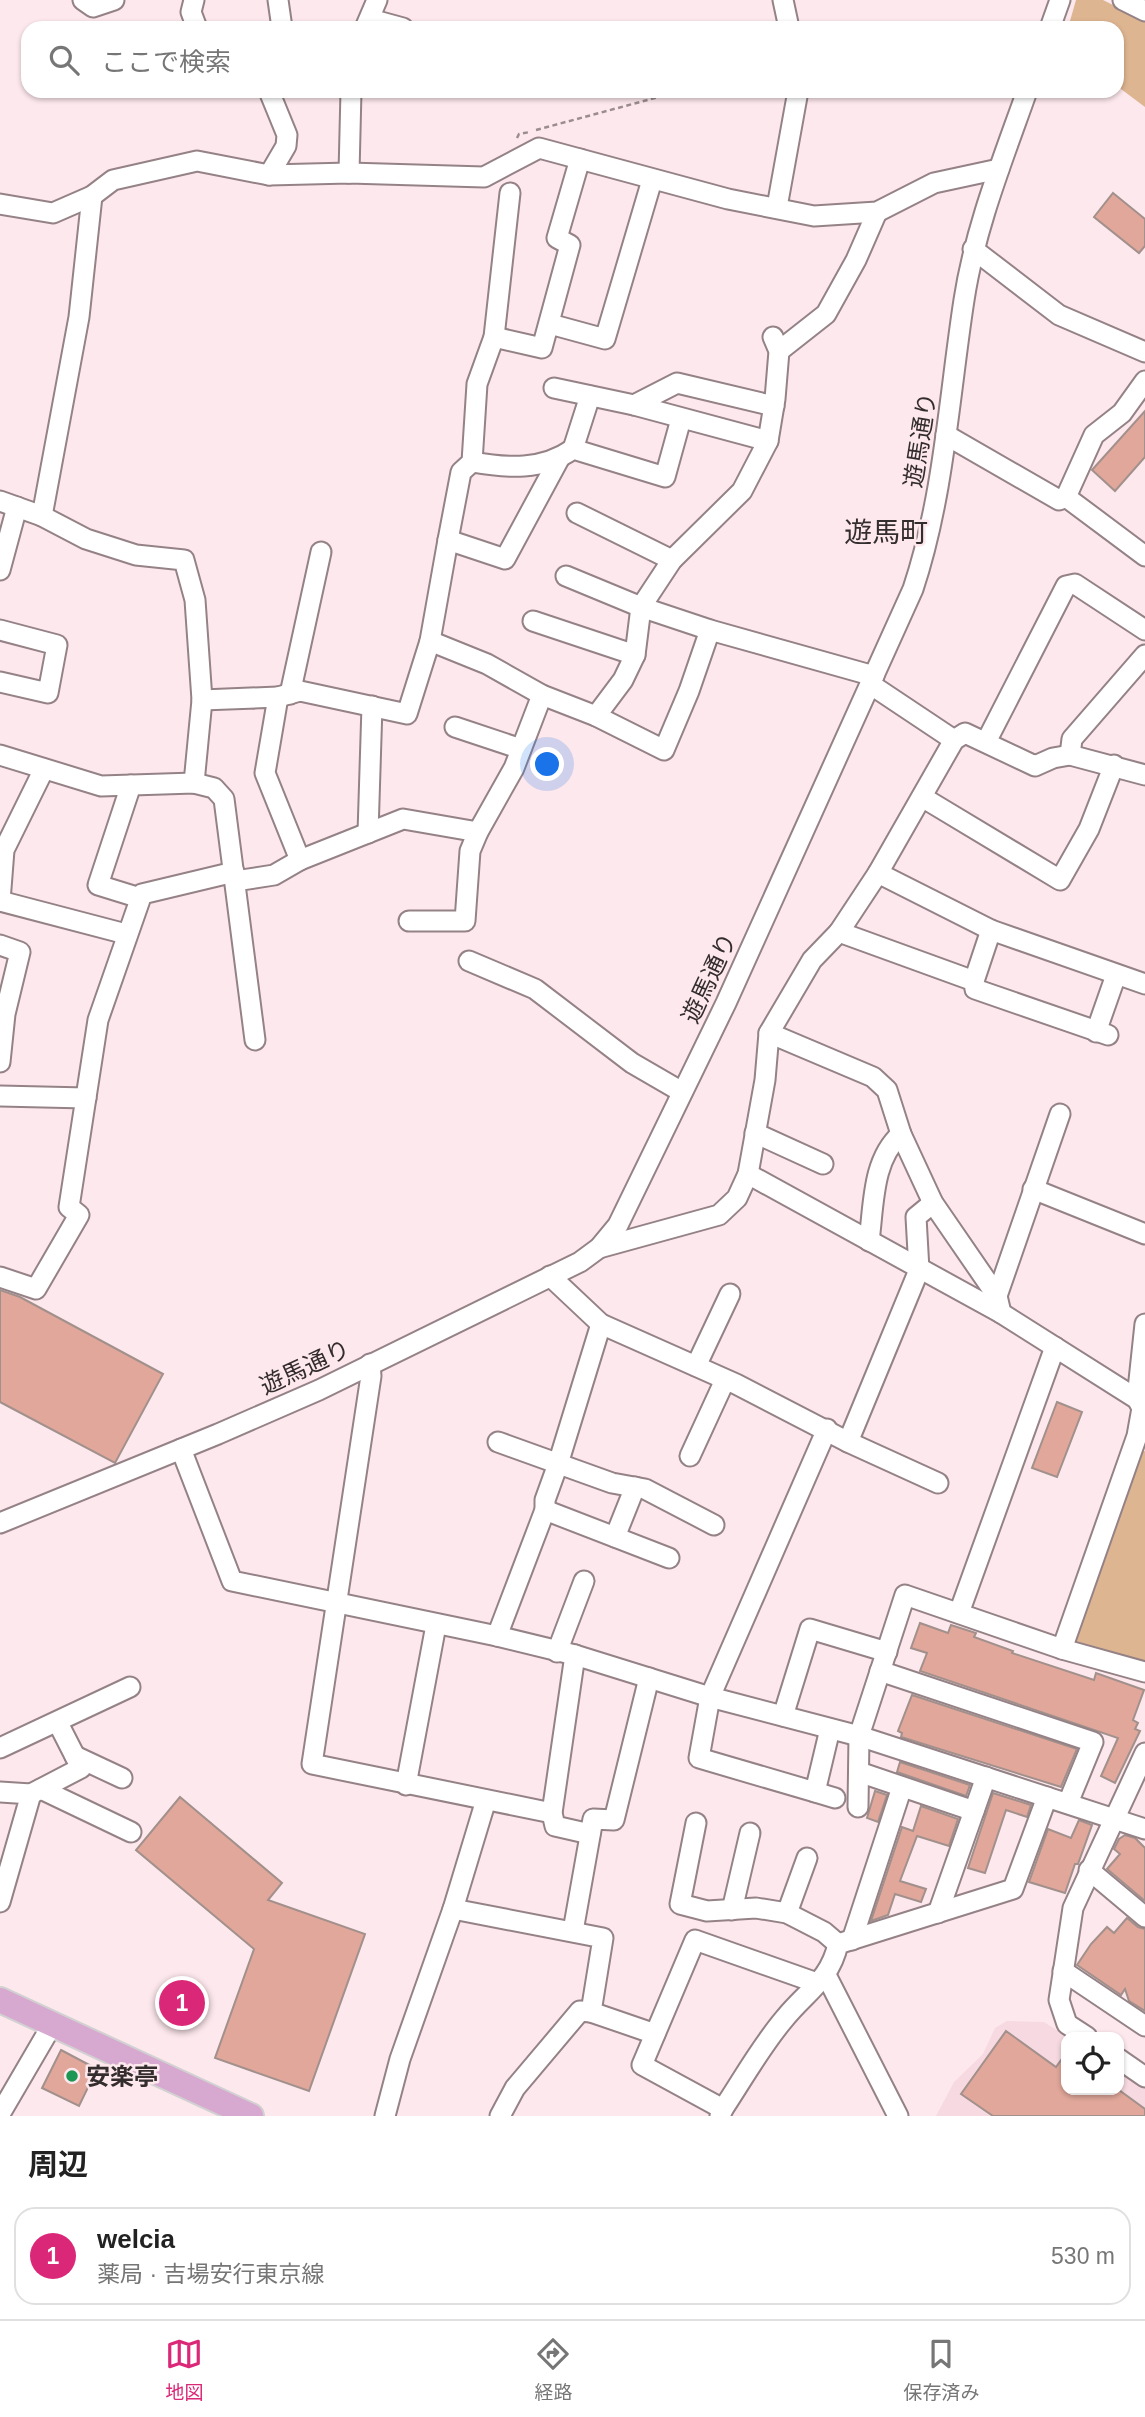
<!DOCTYPE html>
<html lang="ja">
<head>
<meta charset="utf-8">
<style>
	body { margin:0; font-family:Arial,"Noto Sans JP",sans-serif; background:#f6f6f6; color:#222 }
	.controls { position:absolute; right:21px; bottom:21px; display:grid; overflow:hidden; border-radius:14px; box-shadow:0 2px 5px #0004 }
	.controls button { width:63px; height:63px; display:grid; place-items:center; padding:0; border:0; border-bottom:2px solid #e0e0e0; background:#fff; color:#222; font:35px sans-serif }
	.you { position:absolute; left:548px; top:765px; width:24px; height:24px; margin:-18px; border:5px solid #fff; border-radius:50%; background:#1a73e8; box-shadow:0 0 0 10px #1a73e833 }
	.badge { display:grid; place-items:center; width:46px; height:46px; border-radius:50%; background:#db2777; color:#fff; font-size:23px; font-weight:700 }
	.pin { position:absolute; translate:-50% -50%; border:4px solid #fff; box-shadow:0 2px 7px #0006 }
	.list { margin:0; padding:0; list-style:none }
	h2 { display:flex; justify-content:space-between; align-items:center; height:91px; margin:0; padding:0 28px; font-size:30px }
	h2 small { font-size:23px; font-weight:400; color:#767676 }
	.list li { display:grid; grid-template-columns:46px 1fr auto; gap:21px; align-items:center; box-sizing:border-box; height:98px; margin:0 14px 14px; padding:0 14px; border:2px solid #e0e0e0; border-radius:21px }
	.list b { display:block; font-size:26px; white-space:nowrap }
	.list p { margin:0; font-size:23px; white-space:nowrap; color:#767676 }
	.list em { font-size:23px; font-style:normal; color:#767676 }
	.icon { flex:none; width:38px; height:38px; fill:none; stroke:currentColor; stroke-width:2; stroke-linecap:round; stroke-linejoin:round }
	.map { position:relative; flex:none; width:1145px; height:2116px; overflow:hidden }
	.search { position:absolute; background:#fff; box-shadow:0 2px 5px #0004; left:21px; right:21px; top:21px; height:77px; display:flex; align-items:center; gap:18px; box-sizing:border-box; padding:0 24px; border-radius:21px; color:#767676; font-size:26px }
	.sheet { height:203px; background:#fff }
	nav { display:flex; justify-content:space-around; align-items:center; box-sizing:border-box; height:98px; border-top:2px solid #e0e0e0; background:#fff; font-size:19px; color:#767676 }
	nav a { display:grid; justify-items:center; gap:4px }
	nav .on { color:#db2777 }
	.map>svg:first-child { display:block }
</style>
</head>
<body>
<div class="map">
<svg width="1145" height="2116" viewBox="0 0 1145 2116">
	<rect width="100%" height="100%" fill="#fde8ed"/>
	<path fill="#f7dae1" d="M1007,2021l37,1 24,15 -2,53h53v-19l26,17v28h-209l18,-34 29,-28 12,-26z"/>
	<g fill="#deb591">
		<path d="M1076,0h27l42,21v86l-28,-21v-58h-49z"/>
		<path d="M1145,1451v213l-71,-21 -2,-6 67,-184z"/>
	</g>
	<g fill="#e0a79a" stroke="#a2908c" stroke-width="2">
		<path d="M1113,193l32,26v27l-6,7 -45,-36z"/>
		<path d="M1145,411v46l-30,34 -23,-21z"/>
		<path d="M0,1290l20,7 143,77 -48,89 -115,-61z"/>
		<path d="M1057,1402l25,10 -25,65 -25,-9z"/>
		<path d="M920,1623l28,10 3,-8 25,8 -2,4 39,14 -1,2 82,27 2,-7 48,17 -11,30 5,3 -3,6 5,2 -25,52 -14,-7 17,-38 -198,-67 7,-18 -16,-5z"/>
		<path d="M912,1695l165,54 -16,38 -160,-50 1,-4 -4,-2z"/>
		<path d="M900,1762l70,23 -4,11 -69,-24z"/>
		<path d="M875,1791l12,4 -9,27 -11,-4z"/>
		<path d="M993,1793l38,12 -4,12 -21,-7 -21,63 -17,-5z"/>
		<path d="M180,1797l102,86 -14,17 97,34 -56,157 -94,-33 39,-109 -118,-99z"/>
		<path d="M921,1806l37,13 -9,27 -32,-10 -17,45 26,8 -5,13 -26,-8 -7,21 -17,6 31,-94 11,4z"/>
		<path d="M1079,1820l13,5 -14,39h-3l-10,29 -36,-11 19,-53 23,9z"/>
		<path d="M1125,1835l10,3 10,10v53l-38,-32 13,-15 -6,-5 5,-10z"/>
		<path d="M1127,1918l11,9 7,2v82l-16,-10 -4,-12 -4,6 -44,-30 14,-21 16,-17 7,6z"/>
		<path d="M1006,2031l50,36 10,-14v37h53l26,19v7h-152l-32,-22z"/>
		<path d="M61,2050l36,19 -18,37 -37,-18z"/>
	</g>
	<g fill="none" stroke-linecap="round" stroke-linejoin="round">
		<g stroke="#948286" stroke-width="23">
			<g id="minor">
				<path d="M83,0l10,7 21,-7"/>
				<path d="M194,0l-3,12 6,16"/>
				<path d="M278,0l4,28"/>
				<path d="M783,0l6,28"/>
				<path d="M1123,0l22,11"/>
				<path d="M370,19l33,9"/>
				<path d="M365,28l12,-28"/>
				<path d="M1050,28l10,-28"/>
				<path d="M269,91l18,44 -1,11 -17,29"/>
				<path d="M349,173l2,-82"/>
				<path d="M510,193l-16,144 -17,47 -5,78 -11,10 -13,68 57,19 54,-100"/>
				<path d="M0,204l53,9 39,-17 21,-16 84,-19 72,14 80,-2 135,4 55,-29 189,51 86,17 63,-4 57,-29 65,-14"/>
				<path d="M777,207l21,-116"/>
				<path d="M973,249l86,66 86,37"/>
				<path d="M550,324l55,15 47,-159"/>
				<path d="M494,337l48,11 28,-103 -13,-7 23,-79"/>
				<path d="M779,351l47,-37 30,-54 21,-48"/>
				<path d="M554,388l80,17 134,36"/>
				<path d="M634,405l43,-22 97,23"/>
				<path d="M946,435l113,65 7,-3 28,-62 28,-22 23,-32"/>
				<path d="M573,449l17,-53"/>
				<path d="M472,462c35,6 70,9 101,-13l92,28 16,-58"/>
				<path d="M1066,497l79,59"/>
				<path d="M0,501l42,15 44,23 50,16 48,5 11,40 7,100 -8,83"/>
				<path d="M577,513l95,47"/>
				<path d="M42,516l37,-199 13,-121"/>
				<path d="M0,570l17,-63"/>
				<path d="M566,576l75,31 69,23 164,46"/>
				<path d="M533,621l102,34"/>
				<path d="M0,630l57,15 -9,48 -48,-11"/>
				<path d="M430,641l57,23 55,31 54,21 68,34 25,-59 21,-61"/>
				<path d="M870,684l84,56"/>
				<path d="M290,694l31,-142"/>
				<path d="M278,697l22,-6 107,23 23,-73 18,-101"/>
				<path d="M202,700l76,-3 -13,76 35,87 -26,15 -39,6"/>
				<path d="M596,716l27,-36 12,-25 6,-48 31,-47 70,-69 26,-50 7,-42 4,-48 -6,-14"/>
				<path d="M455,727l66,22"/>
				<path d="M986,742l80,-156 9,-2 70,46"/>
				<path d="M0,755l101,31 93,-3 20,5 10,11 31,241"/>
				<path d="M1070,755l2,-16 73,-84"/>
				<path d="M131,785l-33,100 42,13"/>
				<path d="M922,797l138,83 29,-51 25,-64"/>
				<path d="M368,833l4,-127"/>
				<path d="M300,860l103,-41 75,13"/>
				<path d="M878,873l113,57 154,54"/>
				<path d="M0,901l4,-51 40,-81"/>
				<path d="M0,901l126,33"/>
				<path d="M409,921h56l5,-70 8,-19 36,-64 28,-73"/>
				<path d="M991,930l-17,51 1,8 133,46"/>
				<path d="M839,932l135,49"/>
				<path d="M0,945l20,7 -15,62 -5,48"/>
				<path d="M469,961l66,28 97,74 50,29"/>
				<path d="M1096,1032l20,-57"/>
				<path d="M769,1033l104,44 14,13 14,44 32,69 64,93 4,17 136,86 5,9 -5,28 -75,213"/>
				<path d="M0,1096l86,2"/>
				<path d="M755,1133l68,31"/>
				<path d="M748,1174l253,139"/>
				<path d="M1033,1189l112,45"/>
				<path d="M869,1241c5,-37 3,-81 32,-107"/>
				<path d="M599,1248l120,-33 18,-17 11,-24 17,-94 4,-47 43,-73 27,-28 39,-59 76,-133 11,-7 70,33 18,-8 17,-3 75,20"/>
				<path d="M550,1276l51,48 135,60 112,58 90,41"/>
				<path d="M0,1277l36,12 43,-74 -10,-8 29,-187 44,-126 92,-22"/>
				<path d="M997,1296l63,-182"/>
				<path d="M370,1364l1,12 -59,388 240,49"/>
				<path d="M696,1366l34,-72"/>
				<path d="M1137,1399l8,-75"/>
				<path d="M827,1429l-117,268 -11,61 116,34 15,-63"/>
				<path d="M498,1442l114,41 33,6 69,36"/>
				<path d="M848,1442l71,-172 -3,-53 17,-14"/>
				<path d="M181,1449l51,132 265,55 78,19 135,42 149,39 286,93"/>
				<path d="M690,1456l35,-76"/>
				<path d="M545,1510l124,48"/>
				<path d="M0,1523l218,-89 101,-44 261,-128 19,-14 19,-23 108,-222 187,-414c31,-93 36,-192 51,-289 11,-72 39,-141 63,-209"/>
				<path d="M615,1537l20,-50"/>
				<path d="M959,1613l96,-266"/>
				<path d="M497,1636l48,-126v-10l13,-36 43,-140"/>
				<path d="M557,1652l27,-71"/>
				<path d="M575,1655l-23,158 3,13 35,8"/>
				<path d="M880,1671l213,71 -25,61"/>
				<path d="M783,1716l27,-87 77,23"/>
				<path d="M0,1748l130,-61"/>
				<path d="M75,1756l47,22"/>
				<path d="M859,1772l115,39"/>
				<path d="M406,1785l30,-160"/>
				<path d="M41,1789l90,43"/>
				<path d="M0,1792l31,2 -31,108"/>
				<path d="M815,1792l20,6"/>
				<path d="M31,1794l50,-26 -23,-45"/>
				<path d="M858,1807l1,-71 46,-141 157,54 83,23"/>
				<path d="M696,1823l-16,81 27,7 49,-3 31,5 37,19 14,12"/>
				<path d="M1089,1870l56,47"/>
				<path d="M453,1909l150,29 -12,74 64,22"/>
				<path d="M732,1910l18,-77"/>
				<path d="M787,1913l20,-55"/>
				<path d="M938,1913l48,-136"/>
				<path d="M573,1931l20,-112 21,1 35,-142"/>
				<path d="M852,1940l50,-153"/>
				<path d="M1063,1971l82,55"/>
				<path d="M826,1975l72,141"/>
				<path d="M1087,2037l-20,-13 -8,-24 14,-92 72,-155"/>
				<path d="M1119,2059l26,18"/>
				<path d="M723,2109l-81,-44 53,-125 122,43"/>
				<path d="M0,2114l52,-89"/>
				<path d="M385,2116l15,-57 53,-150 33,-109"/>
				<path d="M500,2116l15,-28 65,-77 11,1"/>
				<path d="M720,2116l3,-7c20,-30 38,-63 62,-91 22,-27 45,-38 53,-74l175,-55 34,-92"/>
			</g>
		</g>
		<g stroke="#d2d1d1" stroke-width="28">
			<path id="major" d="M0,2000l251,116"/>
		</g>
		<g stroke="#9b8c8f" stroke-width="2.5" stroke-dasharray="5 3.5" stroke-linecap="butt">
			<path d="M536,130l145,-39"/>
			<path d="M517,138l2,-4 11,-2"/>
		</g>
		<use href="#minor" stroke="#fff" stroke-width="19"/>
		<use href="#major" stroke="#d7a9d0" stroke-width="24"/>
	</g>
	<circle fill="#1b9754" stroke="#fde8ed" stroke-width="2.5" cx="72" cy="2076" r="7"/>
	<g text-anchor="middle" dominant-baseline="central" stroke-width="5" stroke-linejoin="round" paint-order="stroke">
		<g font-size="24" fill="#342d2e" stroke="#fde8ed">
			<text transform="translate(920 440) rotate(-81)">遊馬通り</text>
			<text transform="translate(709 978) rotate(-65)">遊馬通り</text>
			<text transform="translate(305 1367) rotate(-25)">遊馬通り</text>
		</g>
		<g font-size="24" font-weight="bold" fill="#342d2e" stroke="#fde8ed" text-anchor="start">
			<text x="86" y="2076">安楽亭</text>
		</g>
		<g font-size="28" fill="#342d2e" stroke="#fde8ed">
			<text x="886" y="532">遊馬町</text>
		</g>
	</g>
</svg>
<div class="controls">
<button><svg class="icon" aria-label="locate" viewBox="0 0 24 24"><circle cx="12" cy="12" r="6"/><path d="M12 2v4M12 18v4M2 12h4M18 12h4"/></svg></button>
</div>
<div class="you"></div>
<div class="pin badge" style="left:182px;top:2003px">1</div>
<div class="search"><svg class="icon" aria-label="search" viewBox="0 0 24 24"><circle cx="10" cy="10" r="6"/><path d="M15 15l6 6"/></svg>ここで検索</div>
</div>
<section class="sheet">
<h2>周辺<small></small></h2>
<ul class="list">
<li><span class="badge">1</span><div><b>welcia</b><p>薬局 · 吉場安行東京線</p></div><em>530 m</em></li>
</ul>
</section>
<nav>
<a class="on"><svg class="icon" aria-label="map" viewBox="0 0 24 24"><path d="M3 6l6-2 6 2 6-2v14l-6 2-6-2-6 2zM9 4v14M15 6v14"/></svg>地図</a>
<a><svg class="icon" aria-label="directions" viewBox="0 0 24 24"><path d="M12 3l9 9-9 9-9-9zM9 14v-3h6M13 9l2 2-2 2"/></svg>経路</a>
<a><svg class="icon" aria-label="saved" viewBox="0 0 24 24"><path d="M7 4h10v16l-5-4-5 4z"/></svg>保存済み</a>
</nav>
</body>
</html>
